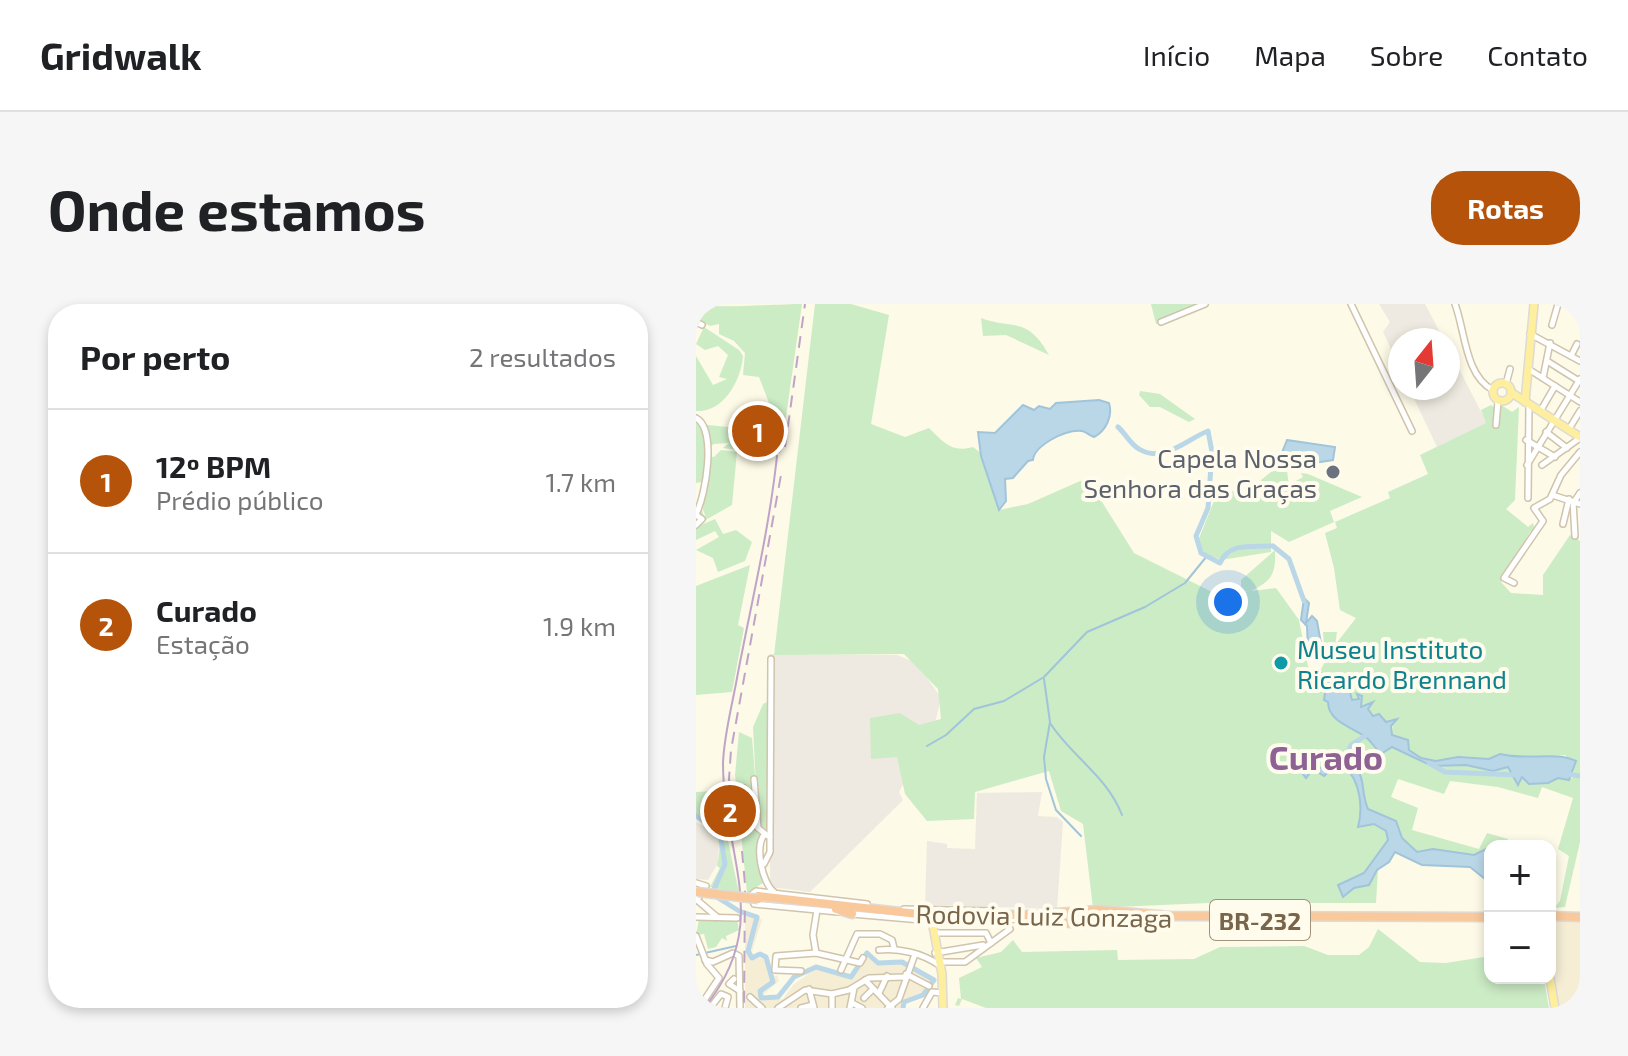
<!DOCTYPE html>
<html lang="pt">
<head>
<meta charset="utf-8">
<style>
	body { margin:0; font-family:"Exo 2",sans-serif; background:#f6f6f6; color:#202124 }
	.controls { position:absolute; right:24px; bottom:24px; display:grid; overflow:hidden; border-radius:16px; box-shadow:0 4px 12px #0003 }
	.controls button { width:72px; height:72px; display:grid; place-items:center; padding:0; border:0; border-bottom:2px solid #e0e0e0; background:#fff; color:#202124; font:40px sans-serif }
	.compass { position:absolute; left:692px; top:24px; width:72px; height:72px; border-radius:50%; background:#fff; box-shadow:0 4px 12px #0003; rotate:17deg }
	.you { position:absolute; left:532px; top:298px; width:28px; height:28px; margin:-20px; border:6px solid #fff; border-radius:50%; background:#1a73e8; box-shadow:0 0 0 12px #1a73e833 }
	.badge { display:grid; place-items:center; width:52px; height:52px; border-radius:50%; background:#b45309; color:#fff; font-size:26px; font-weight:700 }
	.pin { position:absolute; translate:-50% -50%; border:4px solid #fff; box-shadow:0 2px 8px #0006 }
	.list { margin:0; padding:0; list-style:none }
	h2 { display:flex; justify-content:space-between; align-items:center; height:104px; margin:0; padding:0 32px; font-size:34px }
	h2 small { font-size:26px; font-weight:400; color:#757577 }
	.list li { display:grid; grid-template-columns:52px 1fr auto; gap:24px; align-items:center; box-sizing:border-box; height:144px; padding:0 32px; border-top:2px solid #e0e0e0 }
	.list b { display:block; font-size:30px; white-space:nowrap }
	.list p { margin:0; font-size:26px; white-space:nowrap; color:#757577 }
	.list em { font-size:26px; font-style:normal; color:#757577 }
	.map { position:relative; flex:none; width:884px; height:704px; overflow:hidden; border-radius:32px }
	header { display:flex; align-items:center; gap:48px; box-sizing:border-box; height:112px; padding:0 40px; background:#fff; border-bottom:2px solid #e0e0e0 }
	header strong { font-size:38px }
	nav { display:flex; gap:44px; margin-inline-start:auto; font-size:28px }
	.intro { display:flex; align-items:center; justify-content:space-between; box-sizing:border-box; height:192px; padding:0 48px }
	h1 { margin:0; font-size:56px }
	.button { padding:20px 36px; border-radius:32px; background:#b45309; color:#fff; font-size:28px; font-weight:700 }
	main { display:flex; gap:48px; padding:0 48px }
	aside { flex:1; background:#fff; border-radius:32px; box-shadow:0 4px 12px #0003 }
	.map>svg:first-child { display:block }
</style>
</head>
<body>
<header>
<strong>Gridwalk</strong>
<nav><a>Início</a><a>Mapa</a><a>Sobre</a><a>Contato</a></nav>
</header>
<div class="intro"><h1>Onde estamos</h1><a class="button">Rotas</a></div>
<main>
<aside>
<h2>Por perto<small>2 resultados</small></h2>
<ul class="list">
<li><span class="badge">1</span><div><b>12º BPM</b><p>Prédio público</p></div><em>1.7 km</em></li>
<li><span class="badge">2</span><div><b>Curado</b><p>Estação</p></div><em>1.9 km</em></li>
</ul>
</aside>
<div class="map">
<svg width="884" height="704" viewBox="0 0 884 704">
	<rect width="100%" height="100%" fill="#fdfae7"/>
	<g fill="#f5eed5">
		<path d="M49,610h10l7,6 -10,31 2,8 13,-2 5,21 5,-3 2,6 -16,14 3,5 17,-1 10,-14 22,-16 26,7 14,-1 13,-21 13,9 24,1 24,11 4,11 -6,7 -20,8 -2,7h-160z"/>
		<path d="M854,614h30v90h-24l-6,-36z"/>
	</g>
	<g fill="#eeeae1">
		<path d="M683,0h46l19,36h-44v28l-17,-36 7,-10z"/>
		<path d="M752,44l39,75 -50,24 -28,-59h39z"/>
		<path d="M73,350l128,1 20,8 24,35 -6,25 -36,69 4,8 -93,92 -40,-5z"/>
		<path d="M346,488l-4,24 19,1 6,5 -6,87 -132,-4 2,-64 20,3v4l28,1 2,-56z"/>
		<path d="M0,518l16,9 7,10 -1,22 -10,17 -12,-1z"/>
	</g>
	<g fill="#ccecc5" fill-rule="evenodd">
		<path d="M0,0c14,5 84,0 106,0l-21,148 -5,-1 -2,-35 -15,-39 -16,-2 2,-22 -11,-12 -15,-7v-10l-9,2 -14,-8z"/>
		<path d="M119,0h36l38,11 -18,109 34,13 24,-9c15,15 23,25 44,19l8,6 18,57 29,-6 59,-26 47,75 84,42 31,-4h-8v-11l34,-30c1,24 -3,31 -24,41l25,-3 23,32 9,46 4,5h8l12,-22 -8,-2 -1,-15h14l-2,13 21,-27 -16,-8 -6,-42 -9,-35 12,-5 -2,-6 55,-24 -2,-6 40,-18 -8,-19 66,-32 -5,-13 10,-5 6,4 3,-5 12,8 7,-5 -4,93 -9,9 22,18 5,-4 2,7 -5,2 -29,50 10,11 32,2v-20l27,-40 10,6v301l-15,65 -11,1 6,-7 9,-45 -11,-7 15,-51 -31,-11 -4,11 -40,-11 -48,-6 -6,13 -46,-15 -7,18 27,11 -6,22 67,19 8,-16 21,6 -2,7c-14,0 -18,5 -30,9 -19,4 -39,-9 -58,-2l-16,-15 -8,-18 -26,-10c-10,-26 5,-40 -33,-51l-14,9 -11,-8 -13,6 8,10 8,-7 11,7 10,-9 10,-1c17,15 19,42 14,62l16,-4 12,7 2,9 -18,24 8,5 -2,34h-168l-115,5 -10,-84 -22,-13 -12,-40 -74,21 -1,27 -47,2 -22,-27 -8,-37 -26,2 -1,-41 30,-5 19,12 22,-6 -3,-30 -34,-35 -130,1zM625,368l15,8 16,20 7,-1 -2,-3 5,1 -3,8 5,3 5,-4 -1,5 5,6 6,-1 5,7 9,1 -1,13 16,5 1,10 12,8 15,3 22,-4 30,2 12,-5 17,5 48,-4 9,9 -1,13 -4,3 -11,-3 -10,6 -19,1 -7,-7 -2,7 -12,-17 -15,4 -27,-6 -34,1 -40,-19 -10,7 -15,-17 -22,-11 -16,-16v-22l-4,-3 2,-6z"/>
		<path d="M455,0h51l-46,20z"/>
		<path d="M285,14c31,12 46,-3 68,37l-43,-20 -23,1z"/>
		<path d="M8,23l35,23 4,6c-2,25 -20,57 -47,55v-55l17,29 14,-6 -8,-2 9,-22 -10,-9 -13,4 -9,-6z"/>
		<path d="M444,87l20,3 35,25 -6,3 -29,-15h-10l-11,-12z"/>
		<path d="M0,115l12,6 31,3 -1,22 -15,-2 6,-5 -15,1 -6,4v-12l-6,46 -6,1z"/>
		<path d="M25,146l16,2 -5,53 -30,17 -5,-8 4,-9 2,9 3,3 -3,-7 5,-54 6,1z"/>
		<path d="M580,164l11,3 2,14 14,-8 -2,-4 7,1 54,23 -32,14 4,11 -45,20 -18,-11v21l-50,8 -17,-7 -6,-12 16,-40 21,-11 3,6 22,-8 1,-8z"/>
		<path d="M19,215l8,15 13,-4 16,12 -7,19 -27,11 -5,-14 -17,-8 23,-13 -4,-6 -19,9v-13z"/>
		<path d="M54,261l-12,60 6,3 -12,64 -36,3v-109z"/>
		<path d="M73,397v124l-5,7 -6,-4 -5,-101 10,-23z"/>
		<path d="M43,428l13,6 8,97c-5,15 3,32 3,48l-16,10 -12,-118z"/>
		<path d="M19,487l6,6 3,25 -3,3 6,11 12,57 -29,-6 10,-19 -3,-2c6,-26 1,-36 -21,-50v-24z"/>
		<path d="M3,615h38l2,11 -13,6 1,5 -5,-3 -6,9 -8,2 -4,-15 -8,1z"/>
		<path d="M682,625l42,33 26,1 44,-7v22h54l5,30h-563l-24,-9 -3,7 -4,-1 3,-7 3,1 -2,-21 23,-11 -6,-9 25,-6 12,-12 9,12 95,-2 1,10 76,-1 26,-12 84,-1 24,9h31l10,-8z"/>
	</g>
	<g fill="#bad7e8" stroke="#a0c4da" stroke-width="2">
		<path d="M403,96l10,3c4,13 -3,28 -15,34 -4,-1 -7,-5 -12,-6 -17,-2 -48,15 -49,29l-5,1 -15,17 -8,1 1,22 -7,9 -18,-54 -3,-24 17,1 28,-28 11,5 5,-4 11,3 6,-6z"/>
		<path d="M591,136l48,7 -2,13 -46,7 -10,-2z"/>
		<path d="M608,294l5,5 -3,20 6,-7 5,5 5,28 -5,3 -9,-3 -1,-23 -6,-6z"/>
		<path d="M624,368l30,20 2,8 7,-1 -2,-5 5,2 -1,11 12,-5 -5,7 5,7 6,-2 7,8 11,-3 -6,7 1,9 16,5 1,10 12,8 15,3 22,-4 31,2 11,-5c28,7 55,-3 76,7l-7,19 -11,-2 -10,5 -19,1 -7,-7 -4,8 -10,-18 -15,4 -27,-6 -34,1 -40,-19 -11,7c-5,-5 -8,-10 -13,-15 -12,-11 -40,-16 -40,-37l-4,-2 3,-21z"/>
		<path d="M639,455c38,11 22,25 33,50l28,12 6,17 15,14 16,-3 41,6 16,-8v36l-20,-16 -48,-2 -27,-13 -6,10 -12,8 -8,15 -15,3 -11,9 -5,-12 26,-12 24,-33 -2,-9 -12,-7 -16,3c5,-18 3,-46 -14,-61l-10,1 -10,9 -11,-7 -7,9 -10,-13h10l5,-5 10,8z"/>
	</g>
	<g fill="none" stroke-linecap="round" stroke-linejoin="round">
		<g stroke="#a0c4da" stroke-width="2">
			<path d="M348,375l6,43 -6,35 2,22 10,31 25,26"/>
			<path d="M354,419c22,34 57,53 72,92"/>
			<path d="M231,442l19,-11 28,-26 30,-8 40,-24 43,-45 58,-25 40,-24 22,-27"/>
			<path d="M0,651l40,-9"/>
		</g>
		<g stroke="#bad7e8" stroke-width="5">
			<path d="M422,123c7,6 13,18 21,22 24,15 48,-10 69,-18l4,21 -4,56 -12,28 5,17 19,10c9,-21 32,-16 51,-17"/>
			<path d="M577,242l16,13 15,42"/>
			<path d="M647,458l8,-17 17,-11"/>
			<path d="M733,459l16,9 72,3"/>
			<path d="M871,470l13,2"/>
			<path d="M0,512l18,12 7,11 4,25 -13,30 27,17 18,6 -9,34 4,7 8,-4 6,3 7,25 -13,9 1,7 17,-1 16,-20 22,-10 35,10 16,-24 11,10 24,-1 32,18 -11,15 -19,7 -1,6"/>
		</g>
		<g stroke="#d0c4ac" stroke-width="8">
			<g id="minor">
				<path d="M655,0l61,127"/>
				<path d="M759,0c10,26 10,72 38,86"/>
				<path d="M0,18l6,3"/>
				<path d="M465,18l44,-18"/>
				<path d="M856,21l6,-21"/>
				<path d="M834,30l50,27"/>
				<path d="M875,52l6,-12"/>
				<path d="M851,57l32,20"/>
				<path d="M834,66l50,32"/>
				<path d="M847,74l7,-35"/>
				<path d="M810,80l4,-15"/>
				<path d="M845,106l14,-24"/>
				<path d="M0,114c21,11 10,77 0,96"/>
				<path d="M800,121l2,-24"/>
				<path d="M873,125l11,-18"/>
				<path d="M850,128l21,16"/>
				<path d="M830,136l29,17"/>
				<path d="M831,161l53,-86"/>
				<path d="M846,161l38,-27"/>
				<path d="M856,191l28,9"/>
				<path d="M832,194l1,-94"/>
				<path d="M877,197l2,35"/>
				<path d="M878,198l6,-9"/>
				<path d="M0,211l6,4 -6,6"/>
				<path d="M867,220l6,-25"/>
				<path d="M818,279l-10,-5 39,-57 -9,-13 16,-9 11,-24 19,-23"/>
				<path d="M58,475l4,49 6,5"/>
				<path d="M48,484l4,31 10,9"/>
				<path d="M74,533l1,-178"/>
				<path d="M68,560l6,-12v-15l-5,-3c-11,11 -3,49 9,58"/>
				<path d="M0,579l10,3 -9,14"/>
				<path d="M1,596l20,17"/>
				<path d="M208,605l90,2"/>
				<path d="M142,608l-84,-8 -3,-9 5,-4 111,13"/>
				<path d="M156,610l80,7 97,-2"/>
				<path d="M0,613l41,1"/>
				<path d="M238,629h52l5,10"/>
				<path d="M0,632l11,28 12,14 -20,30"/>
				<path d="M183,646c20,-2 43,3 60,15"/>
				<path d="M120,649l-3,-18 4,-25"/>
				<path d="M239,649l48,-8"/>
				<path d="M9,656l8,2 20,-9 6,3 1,52"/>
				<path d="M244,658h25l45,-33"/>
				<path d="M145,666l16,-36h23l12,6 2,8"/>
				<path d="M105,667l-26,-1 1,-14 40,-3 44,10 3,-5"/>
				<path d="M210,670l23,12"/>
				<path d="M38,675l-5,5 11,7"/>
				<path d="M169,676l27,28"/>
				<path d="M113,685l5,19"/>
				<path d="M183,689l8,-17"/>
				<path d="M136,690v14"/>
				<path d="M54,693l12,11"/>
				<path d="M168,694l9,-9"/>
				<path d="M156,699l10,5"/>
				<path d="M14,704l11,-14 7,3 -3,11"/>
				<path d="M82,704l27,-18 27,4 17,-4 20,-12 36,-1"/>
				<path d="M105,704l12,-3"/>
				<path d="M154,704l4,-20"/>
				<path d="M192,704l11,-9 16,-45"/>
				<path d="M227,704l9,-16 11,1"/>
			</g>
		</g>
		<g stroke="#dfdad4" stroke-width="10">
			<g id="major">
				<circle cx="806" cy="88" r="9"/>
				<path d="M816,89l68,44"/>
				<path d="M829,98l9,-98"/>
				<path d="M236,617l10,53 1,34"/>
				<path d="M854,674l5,30"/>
			</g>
		</g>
		<g stroke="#dfdad4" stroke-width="11">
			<g id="highway">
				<path d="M62,592l169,19h103l68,-5 72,6 320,1"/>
				<path d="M140,605l16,5"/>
				<path d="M854,612l30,1"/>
				<path d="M330,615l57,5 73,-4"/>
			</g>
		</g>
		<use href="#minor" stroke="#fff" stroke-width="5"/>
		<use href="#major" stroke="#fdef9e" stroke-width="7"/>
		<use href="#highway" stroke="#f9c99c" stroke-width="8"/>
		<g stroke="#c0a4c8" stroke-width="2">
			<path d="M83,148v-33"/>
			<path d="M8,704c70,-85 19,-151 19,-245 1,-28 9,-57 14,-85 14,-74 32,-147 40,-222"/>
		</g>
		<g stroke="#c0a4c8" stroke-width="2" stroke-dasharray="12 8" stroke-linecap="butt">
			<path d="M89,143l20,-143"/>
			<path d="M40,519l-7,-44 2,-29 50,-275"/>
			<path d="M46,547l3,33 -1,124"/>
		</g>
		<g stroke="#dfdad4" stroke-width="11" stroke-linecap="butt">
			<path id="highway-bridge" d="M2,588l60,7"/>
		</g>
		<use href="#highway-bridge" stroke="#f9c99c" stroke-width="8"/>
	</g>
	<circle fill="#6b7280" stroke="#fffcee" stroke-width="3" cx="637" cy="168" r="8"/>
	<circle fill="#0f9aa8" stroke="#fffcee" stroke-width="3" cx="585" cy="359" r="8"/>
	<g text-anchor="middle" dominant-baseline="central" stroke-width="8" stroke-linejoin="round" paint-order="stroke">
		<rect fill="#fffcee" stroke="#a0927b" stroke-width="2" x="514" y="596" width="100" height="40" rx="6"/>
		<g font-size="24" font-weight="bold" fill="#78654a">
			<text x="564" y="616">BR-232</text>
		</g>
		<g font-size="26" fill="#5b616d" stroke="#fffcee" text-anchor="end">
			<text x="621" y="153">Capela Nossa<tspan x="621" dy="30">Senhora das Graças</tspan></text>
		</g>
		<g font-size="26" fill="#0d838f" stroke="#fffcee" text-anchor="start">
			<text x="601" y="344">Museu Instituto<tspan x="601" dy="30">Ricardo Brennand</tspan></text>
		</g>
		<g font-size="26" fill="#78654a" stroke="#fffcee">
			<text transform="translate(348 611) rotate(1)">Rodovia Luiz Gonzaga</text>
		</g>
		<g font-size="34" font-weight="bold" fill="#8e6294" stroke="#fffcee">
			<text x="630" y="452">Curado</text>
		</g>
	</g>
</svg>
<div class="controls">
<button>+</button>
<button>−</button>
</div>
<svg class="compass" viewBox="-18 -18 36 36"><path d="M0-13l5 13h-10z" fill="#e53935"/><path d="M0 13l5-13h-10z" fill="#757577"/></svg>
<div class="you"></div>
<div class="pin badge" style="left:62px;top:127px">1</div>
<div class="pin badge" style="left:34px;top:507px">2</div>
</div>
</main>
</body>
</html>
